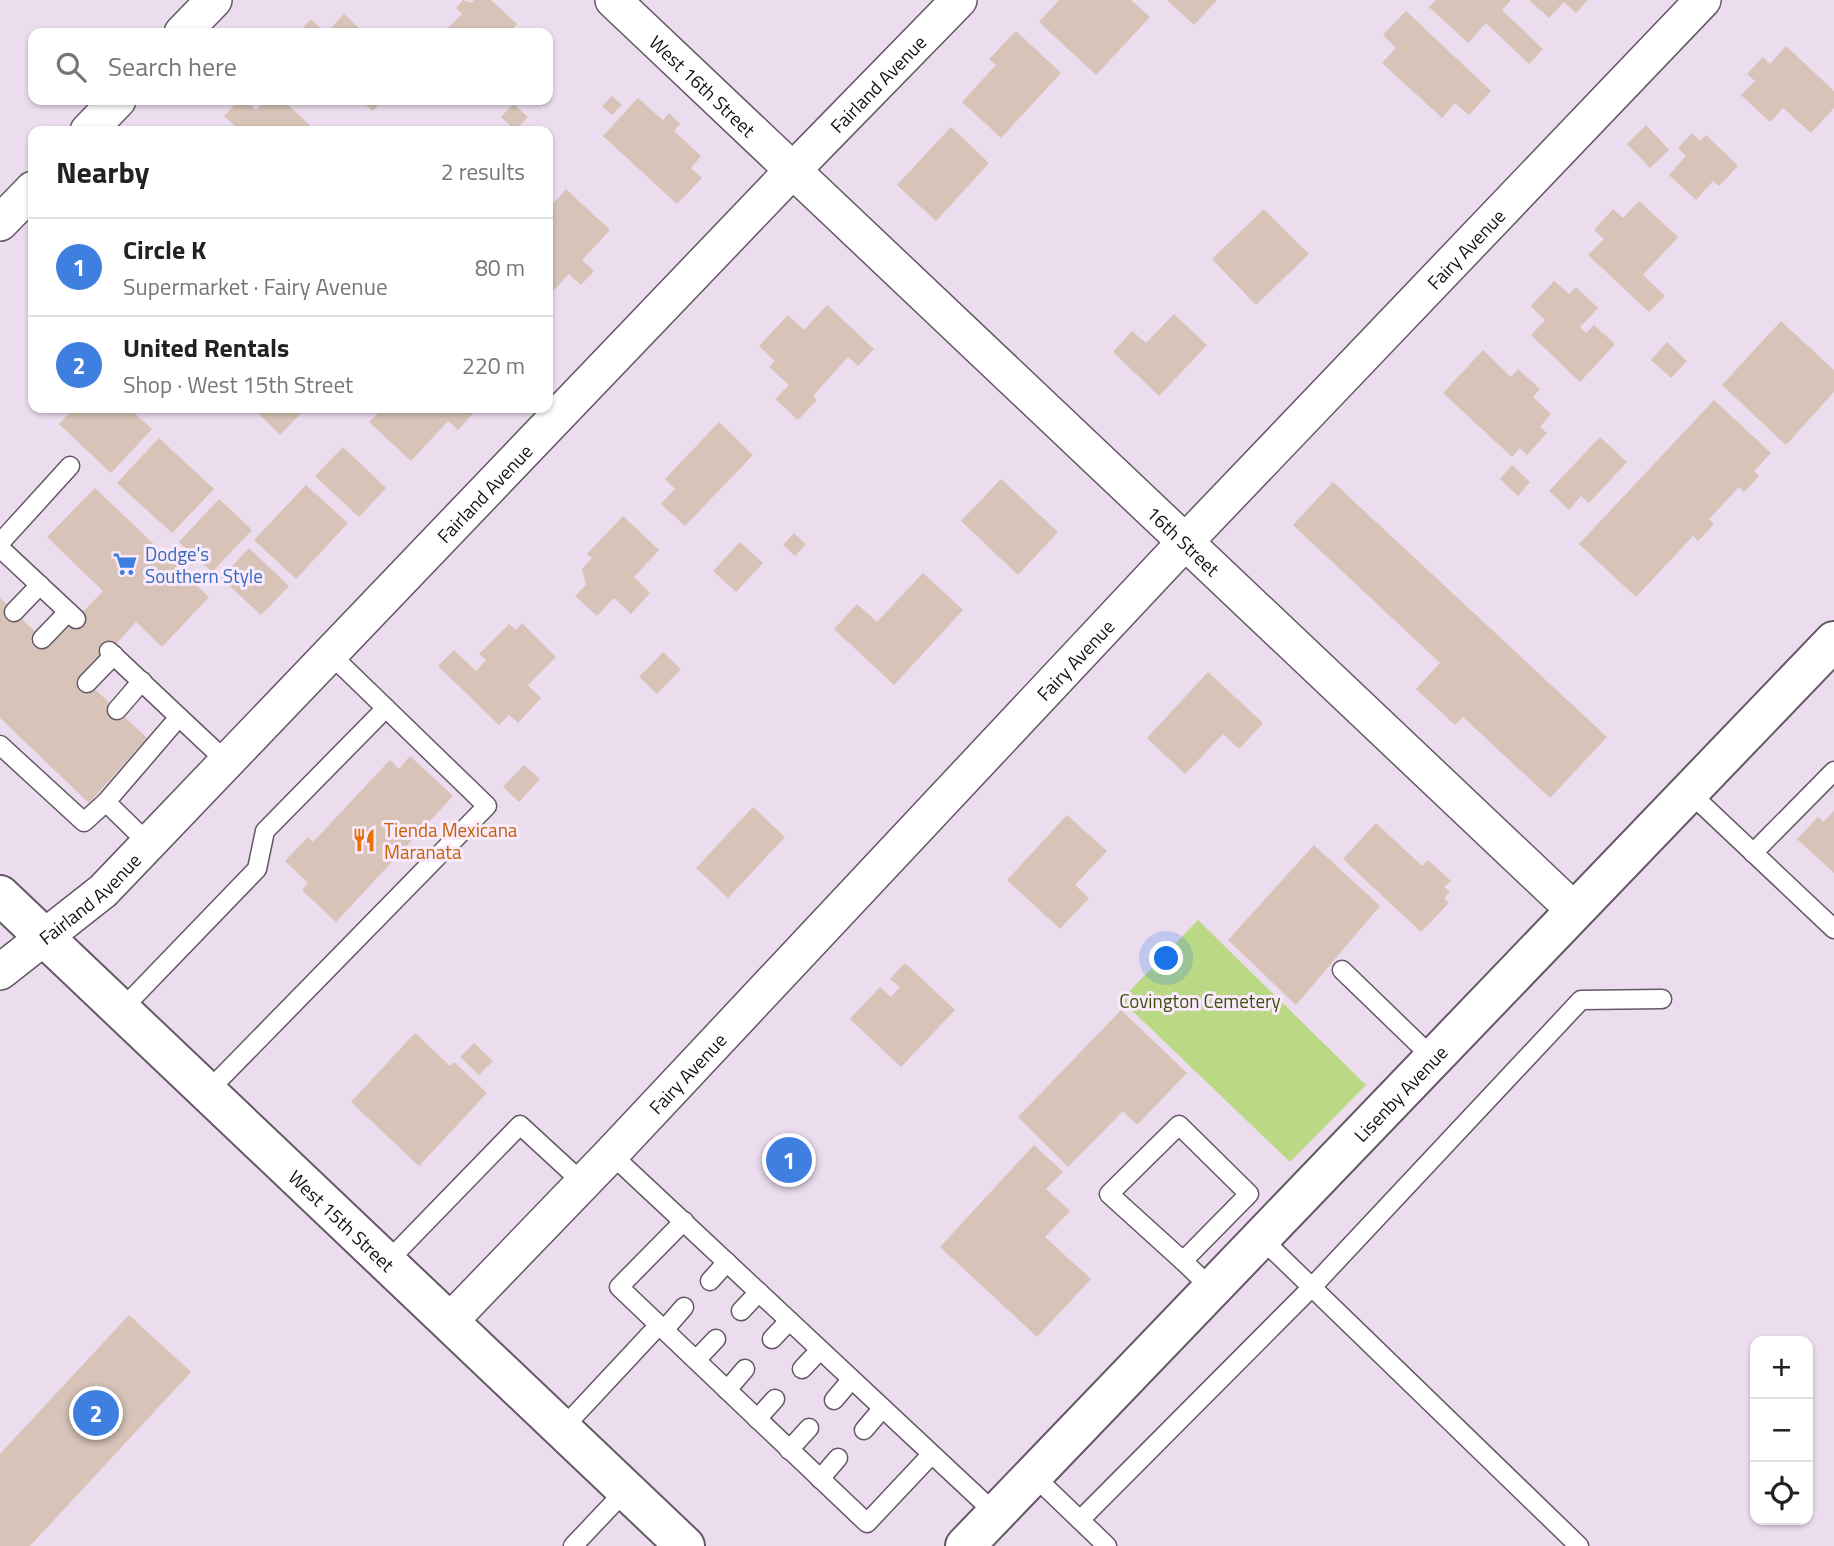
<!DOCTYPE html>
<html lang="en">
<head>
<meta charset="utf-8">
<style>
	body { margin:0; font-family:"Titillium Web",sans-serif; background:#f6f6f6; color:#222 }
	.controls { position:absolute; right:21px; bottom:21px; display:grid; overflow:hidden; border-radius:14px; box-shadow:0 2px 5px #0004 }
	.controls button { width:63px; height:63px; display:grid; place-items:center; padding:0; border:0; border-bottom:2px solid #e0e0e0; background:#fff; color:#222; font:35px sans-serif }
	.you { position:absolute; left:1167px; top:959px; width:24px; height:24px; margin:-18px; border:5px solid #fff; border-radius:50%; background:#1a73e8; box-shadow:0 0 0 10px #1a73e833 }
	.badge { display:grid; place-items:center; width:46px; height:46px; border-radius:50%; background:#785d2f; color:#fff; font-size:23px; font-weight:700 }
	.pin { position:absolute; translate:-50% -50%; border:4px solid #fff; box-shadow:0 2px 7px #0006 }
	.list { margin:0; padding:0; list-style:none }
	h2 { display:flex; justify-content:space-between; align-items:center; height:91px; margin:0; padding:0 28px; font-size:30px }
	h2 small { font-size:23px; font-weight:400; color:#767676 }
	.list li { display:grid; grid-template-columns:46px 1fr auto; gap:21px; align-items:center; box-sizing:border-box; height:98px; padding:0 28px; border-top:2px solid #e0e0e0 }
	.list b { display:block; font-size:26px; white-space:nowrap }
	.list p { margin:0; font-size:23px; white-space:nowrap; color:#767676 }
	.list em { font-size:23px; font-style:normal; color:#767676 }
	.icon { flex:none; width:38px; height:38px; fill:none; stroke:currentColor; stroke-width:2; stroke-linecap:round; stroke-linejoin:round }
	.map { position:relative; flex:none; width:1834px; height:1546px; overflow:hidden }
	.search { position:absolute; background:#fff; box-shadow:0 2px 5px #0004; left:28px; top:28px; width:525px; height:77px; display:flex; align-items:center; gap:18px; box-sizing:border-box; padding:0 24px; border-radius:14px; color:#767676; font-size:26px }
	.panel { position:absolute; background:#fff; box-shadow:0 2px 5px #0004; left:28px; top:126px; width:525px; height:287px; border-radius:14px }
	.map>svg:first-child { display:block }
</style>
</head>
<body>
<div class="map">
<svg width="1834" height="1546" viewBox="0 0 1834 1546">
	<rect width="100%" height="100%" fill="#ecddee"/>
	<path fill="#bbd884" d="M1198,920l168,165 -76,77 -169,-162z"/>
	<g fill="#d7c3b7">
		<path d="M463,0l9,3 2,-3h17l26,24 -8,9h-66l19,-19 -6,-6z"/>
		<path d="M1059,0h72l19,17 -54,58 -57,-53z"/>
		<path d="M1167,0h50l-23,25z"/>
		<path d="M1436,0h75l-9,10 41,39 -14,15 -43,-41 -18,20 -39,-36z"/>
		<path d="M1529,0h59l-12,13 -12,-11 -15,16z"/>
		<path d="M1406,11l85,80 -22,24 -14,-12 -13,15 -60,-55 14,-15 -13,-13z"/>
		<path d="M344,14l20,19h-38z"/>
		<path d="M311,19l14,14h-27z"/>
		<path d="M1016,31l45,42 -60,65 -39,-36 34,-37 -7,-6z"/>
		<path d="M1786,46l48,45v17l-23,25 -28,-25 -13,14 -29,-27 14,-14 -8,-7 16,-17 7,7z"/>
		<path d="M612,96l10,9 -10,10 -10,-9z"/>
		<path d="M638,98l25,22 6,-7 11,11 -6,7 27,25 -10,12 11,10 -25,26 -74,-68z"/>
		<path d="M239,100h6l11,10 10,-10h17l33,31h-75l-17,-15z"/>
		<path d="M360,100h23l-10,11z"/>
		<path d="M513,104l15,13 -13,13 -14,-13z"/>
		<path d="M1646,125l23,25 -19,18 -23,-24z"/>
		<path d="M951,127l38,36 -53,58 -39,-36z"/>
		<path d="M1692,133l8,8 6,-6 32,31 -19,20 -6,-5 -17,19 -27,-25 17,-19 -8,-8z"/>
		<path d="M566,189l44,41 -28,30 12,11 -13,14 -12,-11 -21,22v-87z"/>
		<path d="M1639,201l39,36 -35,38 22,21 -16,16 -61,-57 16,-16 -10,-9 19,-21 10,9z"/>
		<path d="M1264,209l45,45 -53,51 -44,-46z"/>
		<path d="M1554,281l15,13 7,-7 22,21 -18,19 6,6 8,-8 21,19 -35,38 -49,-47 14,-15 -14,-14z"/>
		<path d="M827,305l47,44 -16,17 -10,-9 -35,39 4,4 -19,20 -23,-21 14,-14 -20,-18 6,-6 -16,-15 29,-31 16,15z"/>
		<path d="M1174,314l33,31 -48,51 -46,-44 19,-21 14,12z"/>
		<path d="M1781,321l53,49v22l-48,53 -64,-60z"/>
		<path d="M1667,342l20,19 -16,17 -20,-18z"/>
		<path d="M1483,350l28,27 7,-8 22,20 -7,8 18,17 -11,13 7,6 -20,22 -7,-7 -8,9 -69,-64z"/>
		<path d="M1714,400l57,53 -17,18 5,5 -15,16 -5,-5 -30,32 5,5 -16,17 -5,-5 -57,61 -57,-53z"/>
		<path d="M74,408h55l23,21 -41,44 -52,-49z"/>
		<path d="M253,408h53l-26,27z"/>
		<path d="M383,408h95l-20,22 -10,-9 -37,40 -42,-39z"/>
		<path d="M719,422l34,33 -68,71 -24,-22 14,-15 -10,-10z"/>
		<path d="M1600,437l27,25 -38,41 -8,-7 -12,14 -20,-19z"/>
		<path d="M159,438l55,51 -42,44 -55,-50z"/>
		<path d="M343,447l43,41 -27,29 -44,-41z"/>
		<path d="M1512,465l18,17 -12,14 -18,-17z"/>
		<path d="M1001,479l57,53 -40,43 -57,-54z"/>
		<path d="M1333,482l274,255 -57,61 -87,-81 -8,8 -39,-36 24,-26 -147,-138z"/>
		<path d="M306,485l42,38 -52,56 -42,-39z"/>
		<path d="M95,488l114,109 -47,50 -26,-25 -52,57 63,59 -58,65 -89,-85v-120l50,48 53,-55 -56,-54z"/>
		<path d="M219,499l33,31 -40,42 -33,-30z"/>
		<path d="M623,516l36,34 -25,27 16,16 -19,21 -17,-16 -17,18 -22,-20 11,-11 -4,-16 10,-11 -5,-4z"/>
		<path d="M794,533l12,11 -11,12 -12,-11z"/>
		<path d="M740,542l23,21 -27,29 -23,-21z"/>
		<path d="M249,548l40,38 -28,29 -40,-37z"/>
		<path d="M923,573l40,37 -69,75 -60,-56 23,-25 20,18z"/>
		<path d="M522,623l34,34 -28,28 13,13 -23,25 -9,-8 -10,10 -61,-59 16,-16 22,21 10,-11 -7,-6 30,-30 7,6z"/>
		<path d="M663,652l18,17 -24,25 -18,-17z"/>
		<path d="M1208,672l55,51 -24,26 -16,-15 -38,40 -38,-36z"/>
		<path d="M410,756l43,40 -117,126 -34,-32 6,-7 -23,-22 23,-24 5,5 77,-82 9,9z"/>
		<path d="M524,765l16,14 -21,23 -16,-15z"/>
		<path d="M753,807l32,30 -57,61 -32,-30z"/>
		<path d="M1834,811v62l-37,-34 21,-22 5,5z"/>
		<path d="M1067,815l40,36 -32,34 14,13 -29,31 -53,-49z"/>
		<path d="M1376,823l46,43 6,-6 23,21 -7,6 6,5 -6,6 5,5 -28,29 -78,-73z"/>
		<path d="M1314,845l66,61 -84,99 -68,-65z"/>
		<path d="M905,963l50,47 -54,57 -51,-48 30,-32 11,10 9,-10 -10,-8z"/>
		<path d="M1121,1010l66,63 -50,52 -14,-14 -55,56 -50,-50z"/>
		<path d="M415,1033l35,33 4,-4 33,31 -68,73 -68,-64z"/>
		<path d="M474,1043l19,18 -14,14 -19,-18z"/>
		<path d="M1034,1145l29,27 -17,17 24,22 -25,26 46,42 -54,58 -97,-90z"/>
		<path d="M129,1315l62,57 -161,174h-30v-92z"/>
	</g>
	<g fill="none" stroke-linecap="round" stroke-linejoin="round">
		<g stroke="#645766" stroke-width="21">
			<g id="service">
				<path d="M0,543l70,-77"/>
				<path d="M0,548l76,71"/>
				<path d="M14,612l26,-27"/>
				<path d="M42,639l26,-27"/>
				<path d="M87,683l27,-28"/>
				<path d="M117,710l25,-29"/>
				<path d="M179,717l48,45"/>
				<path d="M0,745l84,77 22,-20 73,-85 -70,-66"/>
				<path d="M1689,792l145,137"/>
				<path d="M106,802l43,42"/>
				<path d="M1753,853l81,-82"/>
				<path d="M1342,970l91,88"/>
				<path d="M121,1010l136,-141 8,-38 121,-123"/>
				<path d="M208,1091l279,-285 -158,-153"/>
				<path d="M1179,1125l70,69 -66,67 -74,-67z"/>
				<path d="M611,1154l385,360"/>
				<path d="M684,1221l-65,66 248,236 64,-68"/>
				<path d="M1261,1238l318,308"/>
				<path d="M1183,1261l29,28"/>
				<path d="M387,1262l133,-137 63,58"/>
				<path d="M710,1281l17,-19"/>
				<path d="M741,1311l18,-19"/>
				<path d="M664,1330l20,-23"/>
				<path d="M772,1339l17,-18"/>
				<path d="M696,1360l20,-21"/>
				<path d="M802,1369l18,-19"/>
				<path d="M727,1390l18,-21"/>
				<path d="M834,1400l17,-20"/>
				<path d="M757,1419l18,-20"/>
				<path d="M562,1429l97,-104"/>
				<path d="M864,1430l18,-21"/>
				<path d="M789,1450l20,-22"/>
				<path d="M1033,1475l74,71"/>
				<path d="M820,1479l18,-21"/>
				<path d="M1080,1520l232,-233 269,-287 81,-1"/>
				<path d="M573,1546l53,-56"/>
			</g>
		</g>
		<g stroke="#645766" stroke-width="38">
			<g id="minor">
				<path id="s1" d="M613,0l962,911"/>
				<path d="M182,33l32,-33"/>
				<path d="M88,131l30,-31"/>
				<path d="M0,223l33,-34"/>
				<path id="s2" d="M0,972l103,-81 690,-721 166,-170"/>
				<path id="s3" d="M450,1321l161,-167 574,-612 518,-542"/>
			</g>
		</g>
		<g stroke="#645766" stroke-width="42">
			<g id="secondary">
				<path id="s4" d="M965,1546l869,-905"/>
			</g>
		</g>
		<g stroke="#645766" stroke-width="42">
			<g id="trunk">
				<path id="s5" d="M0,895l685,651"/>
			</g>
		</g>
		<use href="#service" stroke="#fff" stroke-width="18"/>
		<use href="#minor" stroke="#fff" stroke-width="35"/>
		<use href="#secondary" stroke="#fff" stroke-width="38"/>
		<use href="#trunk" stroke="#fff" stroke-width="38"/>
	</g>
	<defs>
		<g id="supermarket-bare" transform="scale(1.89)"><path d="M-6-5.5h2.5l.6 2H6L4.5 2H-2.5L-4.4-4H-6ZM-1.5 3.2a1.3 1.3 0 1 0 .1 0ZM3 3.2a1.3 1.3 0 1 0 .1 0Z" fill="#3f7fe0" stroke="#f9eafc" stroke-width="2.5" paint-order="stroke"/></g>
		<g id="restaurant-bare" transform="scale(1.89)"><path d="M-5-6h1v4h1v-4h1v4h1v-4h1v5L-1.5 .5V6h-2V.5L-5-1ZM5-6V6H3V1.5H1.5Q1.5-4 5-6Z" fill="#e8710a" stroke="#f9eafc" stroke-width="2.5" paint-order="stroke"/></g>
	</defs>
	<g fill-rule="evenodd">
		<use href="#supermarket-bare" x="125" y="564"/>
		<use href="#restaurant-bare" x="364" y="840"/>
	</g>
	<g text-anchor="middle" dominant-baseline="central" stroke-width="6" stroke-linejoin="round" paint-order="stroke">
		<g font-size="19" fill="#161117" stroke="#f9eafc">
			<text stroke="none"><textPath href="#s2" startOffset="1250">Fairland Avenue</textPath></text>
			<text stroke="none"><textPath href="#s1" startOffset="124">West 16th Street</textPath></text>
			<text stroke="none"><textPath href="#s3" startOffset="1477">Fairy Avenue</textPath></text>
			<text stroke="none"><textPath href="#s2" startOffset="682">Fairland Avenue</textPath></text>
			<text stroke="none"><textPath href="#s1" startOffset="786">16th Street</textPath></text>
			<text stroke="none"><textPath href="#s3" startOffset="910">Fairy Avenue</textPath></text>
			<text stroke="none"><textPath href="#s2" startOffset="116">Fairland Avenue</textPath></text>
			<text stroke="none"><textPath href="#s3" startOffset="343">Fairy Avenue</textPath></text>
			<text stroke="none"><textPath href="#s4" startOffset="628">Lisenby Avenue</textPath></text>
			<text stroke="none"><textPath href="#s5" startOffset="472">West 15th Street</textPath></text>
		</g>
		<g font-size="19" fill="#366cbe" stroke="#f9eafc" text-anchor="start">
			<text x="145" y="553">Dodge's<tspan x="145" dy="22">Southern Style</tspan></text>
		</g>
		<g font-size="19" fill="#c56008" stroke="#f9eafc" text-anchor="start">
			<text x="384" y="829">Tienda Mexicana<tspan x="384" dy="22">Maranata</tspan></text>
		</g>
		<g font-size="19" fill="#3f520d" stroke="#f9eafc">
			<text x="1200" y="1000">Covington Cemetery</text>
		</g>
	</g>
</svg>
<div class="controls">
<button>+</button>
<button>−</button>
<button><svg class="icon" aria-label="locate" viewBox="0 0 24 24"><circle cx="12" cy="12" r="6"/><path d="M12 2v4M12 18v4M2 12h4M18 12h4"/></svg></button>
</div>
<div class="you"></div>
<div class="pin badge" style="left:789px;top:1160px;background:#3f7fe0">1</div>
<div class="pin badge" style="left:96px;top:1413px;background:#3f7fe0">2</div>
<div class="search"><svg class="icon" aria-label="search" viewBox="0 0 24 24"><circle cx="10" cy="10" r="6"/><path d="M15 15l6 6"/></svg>Search here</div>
<section class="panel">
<h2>Nearby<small>2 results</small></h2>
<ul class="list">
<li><span class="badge" style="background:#3f7fe0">1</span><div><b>Circle K</b><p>Supermarket · Fairy Avenue</p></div><em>80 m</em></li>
<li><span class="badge" style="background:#3f7fe0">2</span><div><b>United Rentals</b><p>Shop · West 15th Street</p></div><em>220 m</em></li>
</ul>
</section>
</div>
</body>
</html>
